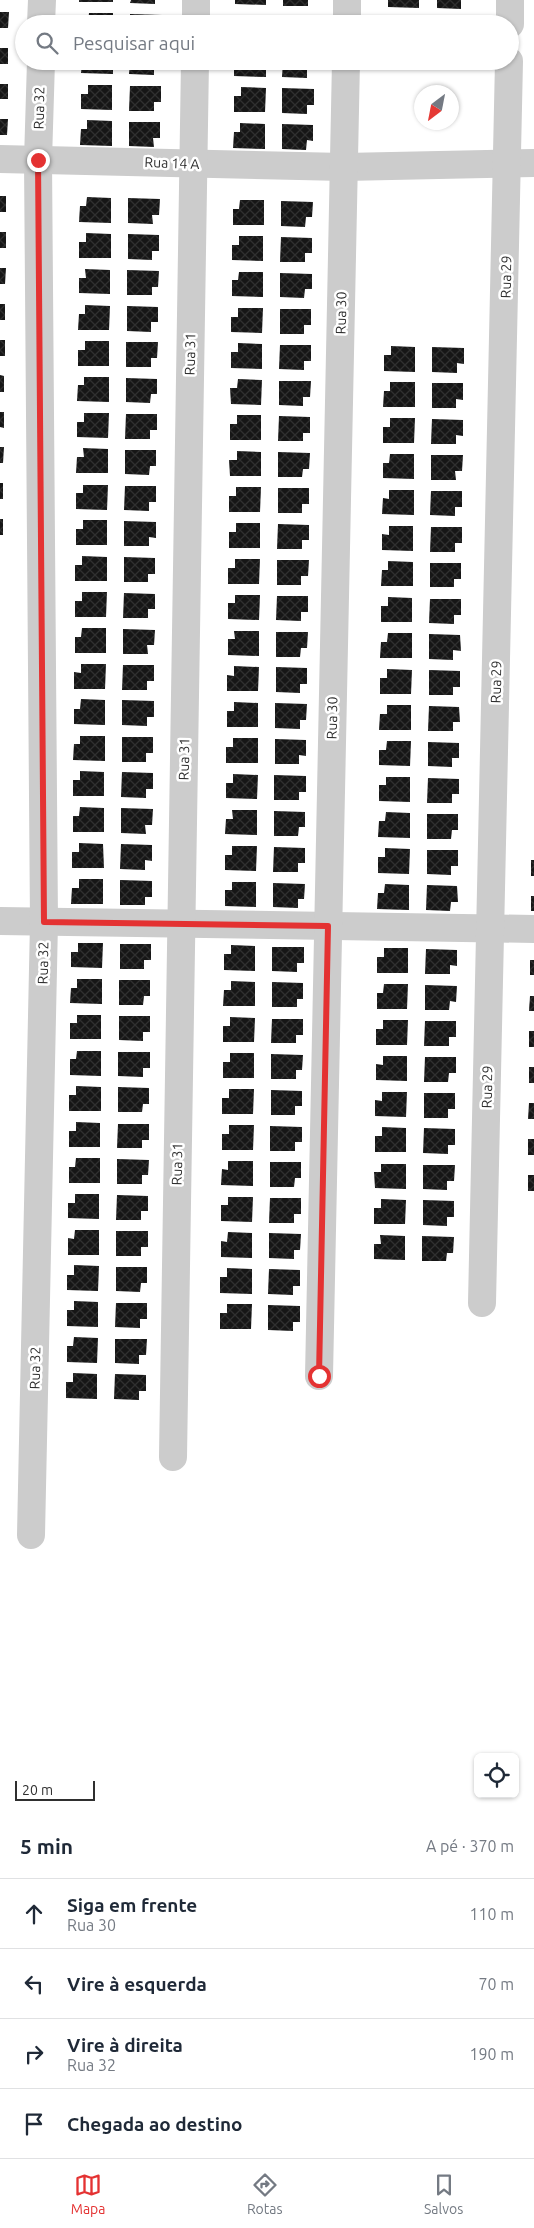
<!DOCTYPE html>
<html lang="pt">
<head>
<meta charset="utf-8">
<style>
	body { margin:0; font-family:Ubuntu,sans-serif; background:#f6f6f7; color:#1f2937 }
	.controls { position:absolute; right:15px; bottom:15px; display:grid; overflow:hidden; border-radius:8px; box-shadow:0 1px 4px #0004 }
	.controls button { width:45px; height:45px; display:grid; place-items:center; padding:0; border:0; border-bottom:1px solid #e0e1e3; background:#fff; color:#1f2937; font:25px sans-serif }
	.compass { position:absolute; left:414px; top:85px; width:45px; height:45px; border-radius:50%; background:#fff; box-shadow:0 1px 4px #0004; rotate:212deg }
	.scale { position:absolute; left:15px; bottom:12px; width:80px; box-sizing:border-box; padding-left:5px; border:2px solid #2f2f2f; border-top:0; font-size:14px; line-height:18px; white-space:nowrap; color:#2f2f2f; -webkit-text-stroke:4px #fff; paint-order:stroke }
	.stop { position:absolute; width:15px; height:15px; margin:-11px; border:4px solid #e43232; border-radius:50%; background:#fff }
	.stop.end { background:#e43232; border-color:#fff; box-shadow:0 1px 5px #0008 }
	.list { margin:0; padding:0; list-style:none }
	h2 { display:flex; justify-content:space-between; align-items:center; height:65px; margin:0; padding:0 20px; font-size:21px }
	h2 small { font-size:16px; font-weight:400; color:#747a83 }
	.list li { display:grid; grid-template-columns:32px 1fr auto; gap:15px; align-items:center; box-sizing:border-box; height:70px; padding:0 20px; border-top:1px solid #e0e1e3 }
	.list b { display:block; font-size:19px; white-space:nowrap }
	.list p { margin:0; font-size:16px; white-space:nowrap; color:#747a83 }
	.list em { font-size:16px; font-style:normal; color:#747a83 }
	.icon { flex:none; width:28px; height:28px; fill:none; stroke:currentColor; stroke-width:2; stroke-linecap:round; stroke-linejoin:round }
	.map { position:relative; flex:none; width:534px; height:1813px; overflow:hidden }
	.search { position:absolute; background:#fff; box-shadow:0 1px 4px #0004; left:15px; right:15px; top:15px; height:55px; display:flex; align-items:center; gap:12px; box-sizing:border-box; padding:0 18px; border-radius:28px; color:#747a83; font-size:19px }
	.sheet { height:345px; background:#fff }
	nav { display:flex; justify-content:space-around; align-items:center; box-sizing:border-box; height:70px; border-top:1px solid #e0e1e3; background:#fff; font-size:14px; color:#747a83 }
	nav a { display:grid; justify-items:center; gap:2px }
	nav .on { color:#e43232 }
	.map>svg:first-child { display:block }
</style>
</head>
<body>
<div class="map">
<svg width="534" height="1813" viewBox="0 0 534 1813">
	<defs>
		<pattern id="building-cross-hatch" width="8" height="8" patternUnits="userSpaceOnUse" patternTransform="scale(1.25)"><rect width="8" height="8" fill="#161616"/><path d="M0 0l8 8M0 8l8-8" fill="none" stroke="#303030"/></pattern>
	</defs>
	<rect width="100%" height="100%" fill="#fff"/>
	<g fill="url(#building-cross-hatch)">
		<rect x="79" y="0" width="34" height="2"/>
		<path d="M131,0h24v4l-25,-1z"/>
		<path d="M235,0h31v5l-31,-1z"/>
		<rect x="283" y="0" width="25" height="6"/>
		<path d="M388,0h31v8l-31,-1z"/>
		<path d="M437,0h24v9l-24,-1z"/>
		<path d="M0,12h9l-1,16h-8z"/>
		<path d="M89,13h24v11h-31v-2h6z"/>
		<path d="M130,14l32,1 -1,9h-31z"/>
		<path d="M241,15l25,1v8h-24z"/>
		<path d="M283,17l32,1v6h-32z"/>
		<rect x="0" y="48" width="8" height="16"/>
		<path d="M82,61h31v13l-32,-1z"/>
		<path d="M130,61h31v5h-7v9l-25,-1z"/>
		<path d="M234,61h32v16l-32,-1z"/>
		<path d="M283,61h31v8h-7v9l-25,-1z"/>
		<rect x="0" y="84" width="8" height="15"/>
		<path d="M88,85h24v25l-31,-1v-15h7z"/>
		<path d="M130,86h31v16h-7v9h-25z"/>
		<path d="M241,87l25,1 -1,24h-31v-16h7z"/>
		<path d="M282,88l32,1v16h-7v9l-25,-1z"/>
		<path d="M0,119h8l-1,16h-7z"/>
		<path d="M87,120l25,1v25l-32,-1 1,-16h6z"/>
		<path d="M129,122h31v16h-7l1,9 -25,-1z"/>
		<path d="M240,123l25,1v25l-32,-1 1,-16h6z"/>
		<path d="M282,124l31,1v16l-6,-1 -1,10 -24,-1z"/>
		<rect x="0" y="196" width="6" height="16"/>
		<path d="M87,197l24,1v25l-32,-1 1,-16h6z"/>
		<path d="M128,198l32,1 -1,16h-7l1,9 -25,-1z"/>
		<path d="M240,200h24v25h-31v-16h6z"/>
		<path d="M281,201l32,1 -1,15h-6l-1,10 -24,-1z"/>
		<rect x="0" y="232" width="6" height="16"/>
		<path d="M86,233l25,1v24h-32v-16h7z"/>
		<path d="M128,234l31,1v16h-7v9l-24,-1z"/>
		<path d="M239,236h24v25l-31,-1v-15h7z"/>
		<path d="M281,237l31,1v15h-7v9h-25z"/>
		<path d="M0,268h6l-1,16h-5z"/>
		<path d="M85,269l25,1v24l-31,-1v-15h7z"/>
		<path d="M127,270l32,1 -1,16h-6v8h-25z"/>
		<path d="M239,272h24v25l-31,-1v-16h6z"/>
		<path d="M280,273l32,1v15h-7l-1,9 -24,-1z"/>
		<rect x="0" y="304" width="5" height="16"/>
		<path d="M85,305l25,1 -1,24h-31l1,-16h6z"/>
		<path d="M127,306l31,1v15h-7v10l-24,-1z"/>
		<path d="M238,308h25l-1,25 -31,-1v-15h7z"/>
		<path d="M280,309h31v16h-7v9h-24z"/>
		<rect x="0" y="340" width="5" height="16"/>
		<path d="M85,341h24v25h-31v-16h7z"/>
		<path d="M126,342h32l-1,16h-6v9h-25z"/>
		<path d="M238,343l24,1v25l-31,-1v-16h7z"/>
		<path d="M280,345h31v16h-7v9l-25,-1z"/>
		<path d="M391,346l24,1v25l-31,-1v-16h7z"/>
		<path d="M432,347l32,1v16l-7,-1v10l-25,-1z"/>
		<path d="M0,375l4,1v16h-4z"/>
		<path d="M84,377h25v25l-32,-1 1,-16h6z"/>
		<path d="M126,378l31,1v15h-6l-1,9 -24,-1z"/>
		<path d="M238,379l24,1 -1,25 -30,-1 -1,-16h7z"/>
		<path d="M279,381h32l-1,16h-7v9l-24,-1z"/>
		<path d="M390,382h25v25h-32l1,-16h6z"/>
		<path d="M432,383h31v17l-7,-1v9h-24z"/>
		<path d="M0,412h4v16l-4,-1z"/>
		<path d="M84,413h25l-1,25 -31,-1v-15h7z"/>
		<path d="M126,414h31v16h-7v9h-25z"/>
		<path d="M237,415h24v25h-31v-16h7z"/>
		<path d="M279,416l31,1v16h-7v8h-25z"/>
		<path d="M390,418h25l-1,25h-31v-16h7z"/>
		<path d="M432,419l31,1v16l-7,-1v9h-25z"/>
		<path d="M0,447h4l-1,16h-3z"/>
		<path d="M83,448l25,1v24h-32l1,-16h7z"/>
		<path d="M125,450h31v16h-6l-1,9 -24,-1z"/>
		<path d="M237,451l24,1v24h-31l-1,-16h8z"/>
		<path d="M278,452l32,1 -1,16h-6l-1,8h-24z"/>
		<path d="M390,454h24v25l-31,-1v-15h6z"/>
		<path d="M431,455h32l-1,16h-7l1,9h-25z"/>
		<rect x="0" y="483" width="3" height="16"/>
		<path d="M83,485h25l-1,25 -31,-1v-16h7z"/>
		<path d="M125,486h31v16h-7v9l-25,-1z"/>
		<path d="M236,487h25l-1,25h-31v-16h7z"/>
		<path d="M278,488h31v16h-7v9h-24z"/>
		<path d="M389,490h25v25l-32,-1 1,-16 6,1z"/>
		<path d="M431,491h31v16h-7v9l-25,-1z"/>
		<rect x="0" y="519" width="3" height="16"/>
		<path d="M83,520h24v25h-31v-16h7z"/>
		<path d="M124,521l32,1v16l-7,-1v9h-25z"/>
		<path d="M236,523h24v25h-31v-16h7z"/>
		<path d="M278,524l31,1v15h-7v9h-25z"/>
		<path d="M389,526h24v25l-31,-1v-16l7,1z"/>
		<path d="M431,527h31v16h-7v9h-25z"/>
		<path d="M82,556l25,1v24h-32v-16h7z"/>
		<path d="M124,557l31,1v16h-7v8h-24z"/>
		<path d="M235,559h25l-1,25h-31v-16h7z"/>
		<path d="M277,560h32l-1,16h-7v9h-24z"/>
		<path d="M388,561l25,1v24h-32l1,-16h6z"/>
		<path d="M430,563h31v16h-7v8h-24z"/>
		<path d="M82,592h25l-1,25h-31v-16h7z"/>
		<path d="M124,593l31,1v15h-7v9h-25z"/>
		<path d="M235,595h25l-1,25 -31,-1v-16h7z"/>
		<path d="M277,596h31v16h-7v9l-25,-1z"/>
		<path d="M388,597l24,1v24h-31v-16h7z"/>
		<path d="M430,599h31v16h-7v9l-25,-1z"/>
		<path d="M82,628h24v25h-31v-16h6z"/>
		<path d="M123,629l32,1 -1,15h-7l1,9h-25z"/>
		<path d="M234,631h25v25l-31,-1v-16h7z"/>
		<path d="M276,632h32l-1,16h-6l-1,9h-24z"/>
		<path d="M388,633h24v25h-32l1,-16h6z"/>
		<path d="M429,634l31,1 1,16 -8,-1v10l-24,-1z"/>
		<path d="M81,664h25l-1,25h-31v-17l7,1z"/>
		<path d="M123,665h31v16h-7v9h-25z"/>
		<path d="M234,666l25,1 -1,24h-31v-16l7,1z"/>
		<path d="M276,667l31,1v16h-7v9l-24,-1z"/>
		<path d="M387,669l25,1 -1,24h-31v-16h7z"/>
		<path d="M429,670l31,1v16h-7v8h-24z"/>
		<path d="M81,699l24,1v25l-31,-1v-15h6z"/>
		<path d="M122,700l32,1v16h-7v9l-25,-1z"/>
		<path d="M234,702l24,1v24h-31v-16h7z"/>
		<path d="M275,703l32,1 -1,16h-6v9l-25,-1z"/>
		<path d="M387,705h24v25h-32l1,-16h7z"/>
		<path d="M429,706l30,1 1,15h-7v9h-25z"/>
		<path d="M80,736h25v25l-32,-1 1,-16h6z"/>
		<path d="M122,737h31v16h-7v9h-24z"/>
		<path d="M233,738h25v25h-32v-16h7z"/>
		<path d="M275,739l31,1v16l-7,-1v9h-24z"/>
		<path d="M387,741h24l-1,25 -31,-1v-15h7z"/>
		<path d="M428,742l31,1v15h-7v9l-24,-1z"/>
		<path d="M80,771l24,1v24h-31v-16h7z"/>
		<path d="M122,772l31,1v16h-7v9l-25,-1z"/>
		<path d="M233,774l25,1 -1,24 -31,-1v-15h7z"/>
		<path d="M274,775l32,1v16h-7v8h-25z"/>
		<path d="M386,777h24v25l-31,-1v-16h7z"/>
		<path d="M428,778l31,1v15h-7v9h-25z"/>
		<path d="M80,807l24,1v24h-31v-16h6z"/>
		<path d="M121,808l32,1 -1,16h-7l1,9 -25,-1z"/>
		<path d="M232,810h25v25l-32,-1 1,-15h7z"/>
		<path d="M274,811l31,1v15h-6l-1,9h-24z"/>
		<path d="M386,812l24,1v25l-32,-1 1,-16h6z"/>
		<path d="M427,814h31v16h-6l-1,9h-24z"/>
		<path d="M79,843l24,1 1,24h-32v-16h7z"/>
		<path d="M121,844l31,1v16l-7,-1v10l-25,-1z"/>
		<path d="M232,846h25l-1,25 -31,-1v-15h7z"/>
		<path d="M274,847l31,1v15h-7v9h-25z"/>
		<path d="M385,848l25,1 -1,25 -31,-1v-16h7z"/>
		<path d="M427,850h31v16h-7v9l-24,-1z"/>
		<rect x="531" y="860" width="3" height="16"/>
		<path d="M79,879h24v25h-32l1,-16h7z"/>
		<path d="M120,880l32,1v16h-7v8h-25z"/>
		<path d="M232,882h24v25l-31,-1v-16h7z"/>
		<path d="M273,883l32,1 -1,15h-6v9l-25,-1z"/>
		<path d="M385,884l24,1v25l-32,-1 1,-16h6z"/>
		<path d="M427,885l30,1 1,16h-7l-1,9 -24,-1z"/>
		<rect x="531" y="896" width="3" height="15"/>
		<path d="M78,943h25l-1,25 -31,-1v-15h7z"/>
		<path d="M120,944h31v16h-7v9h-24z"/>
		<path d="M231,945l24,1v25l-31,-1v-16h7z"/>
		<path d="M272,947h32v16h-7v9l-25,-1z"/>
		<path d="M384,948h24v25h-31v-16h7z"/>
		<path d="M426,949l31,1v16l-7,-1v9h-25z"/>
		<rect x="530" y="960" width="4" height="15"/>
		<path d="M77,979h25v25l-32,-1 1,-15h6z"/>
		<path d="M119,980h31v16h-6l-1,9h-24z"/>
		<path d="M231,981l24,1v24h-32l1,-16h7z"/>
		<path d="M272,982l31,1v16h-6v8h-25z"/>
		<path d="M384,984h24l-1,25h-30v-16h6z"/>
		<path d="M425,985l32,1 -1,16 -6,-1 -1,9h-24z"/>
		<path d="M530,996h4v15h-5z"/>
		<path d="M77,1015h24v24h-31v-16h7z"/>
		<path d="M119,1016h31v16h-7v9l-24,-1z"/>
		<path d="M230,1017l25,1 -1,24h-31v-16h7z"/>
		<path d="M272,1019h31v16h-7v8h-25z"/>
		<path d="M383,1020h25l-1,25h-31v-16h7z"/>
		<path d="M425,1021h31v16h-7v9h-25z"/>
		<rect x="529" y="1031" width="5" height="16"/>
		<path d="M77,1051h24v25l-31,-1v-16h6z"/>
		<path d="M118,1052h32v16h-7v9l-25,-1z"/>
		<path d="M230,1053h24v25h-31v-16h7z"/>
		<path d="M271,1054l32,1 -1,15h-6v9h-25z"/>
		<path d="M383,1056h24v25l-31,-1v-16l7,1z"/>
		<path d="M425,1057h31v16h-7l-1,9h-24z"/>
		<rect x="529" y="1067" width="5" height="16"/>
		<path d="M76,1086l25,1v24h-32v-16h7z"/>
		<path d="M118,1087l31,1v16h-6l-1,8h-24z"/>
		<path d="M229,1089h25l-1,25h-31v-16h7z"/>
		<path d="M271,1090l31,1v15h-7v9h-24z"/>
		<path d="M382,1092h25l-1,25 -31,-1v-16l7,1z"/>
		<path d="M424,1093h31v16h-7v9h-24z"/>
		<path d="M529,1103h5v16h-6z"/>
		<path d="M76,1122l24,1v24h-31v-16h7z"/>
		<path d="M118,1124h31v16h-7v8h-25z"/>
		<path d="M229,1125h25l-1,25h-31v-16h7z"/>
		<path d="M270,1126l32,1v15h-7v9h-25z"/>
		<path d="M382,1127l24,1v24h-31v-16h7z"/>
		<path d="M424,1128l31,1v16h-7v9l-25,-1z"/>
		<rect x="528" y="1139" width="6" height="16"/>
		<path d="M76,1158h24v25h-31v-16h6z"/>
		<path d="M117,1159l32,1 -1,15h-6v9h-25z"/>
		<path d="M228,1161h25v25l-32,-1 1,-16 6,1z"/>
		<path d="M270,1162h31v16h-6l-1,9h-24z"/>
		<path d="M381,1164h25v25l-31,-1 -1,-16h7z"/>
		<path d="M423,1165h32l-1,16h-7v9l-24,-1z"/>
		<rect x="528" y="1175" width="6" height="16"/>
		<path d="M75,1194h24v25l-31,-1v-15h7z"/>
		<path d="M117,1195l31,1v15h-7v9h-25z"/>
		<path d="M228,1197h25l-1,25 -31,-1v-16h7z"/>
		<path d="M270,1198h31v16h-7v9h-25z"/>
		<path d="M381,1199l25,1 -1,24h-31v-16h7z"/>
		<path d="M423,1200l31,1v16h-7v9l-24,-1z"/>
		<path d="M75,1230h24v25h-31v-17l6,1z"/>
		<path d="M116,1231h32v16h-7v9h-25z"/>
		<path d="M228,1232l24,1v25l-31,-1v-16l6,1z"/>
		<path d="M269,1233l32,1 -1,16h-6v9l-25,-1z"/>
		<path d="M380,1235l25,1v24l-31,-1v-15h7z"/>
		<path d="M422,1236l32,1 -1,16h-6l-1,8h-24z"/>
		<path d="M74,1265l25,1 -1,25 -31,-1v-15h7z"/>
		<path d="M116,1267h31v16h-6l-1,9 -24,-1z"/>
		<path d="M227,1268l25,1v25l-32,-1v-16h7z"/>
		<path d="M269,1269l31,1v16h-7v9l-25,-1z"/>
		<path d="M74,1301l24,1v25l-31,-1v-16h7z"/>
		<path d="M116,1303h31v16h-7v9l-25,-1z"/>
		<path d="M227,1304h25l-1,25h-31v-16h7z"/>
		<path d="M268,1305l32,1v16h-7v9l-25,-1z"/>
		<path d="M74,1337l24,1 -1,25 -30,-1v-16h6z"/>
		<path d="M115,1339h32l-1,16h-7v9l-24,-1z"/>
		<path d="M73,1373l24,1v25l-31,-1v-16h7z"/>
		<path d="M115,1374l31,1v16h-7v9l-25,-1z"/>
	</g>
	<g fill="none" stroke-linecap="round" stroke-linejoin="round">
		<g stroke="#ccc" stroke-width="28">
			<path d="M41,24l1,-24"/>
			<path d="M196,24v-24"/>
			<path d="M347,24v-24"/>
			<path d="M510,24v-24"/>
			<path d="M0,159l344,8 190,-4"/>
			<path d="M0,921l534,8"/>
			<path d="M482,1303l27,-1242"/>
			<path d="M319,1376l27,-1315"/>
			<path d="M173,1457l22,-1396"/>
			<path d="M31,1535l13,-613 -6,-762 3,-99"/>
		</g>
	</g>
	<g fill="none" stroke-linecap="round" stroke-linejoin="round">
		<path stroke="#e43232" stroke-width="6" d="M38,160l6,762 284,4 -9,450"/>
	</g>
	<g text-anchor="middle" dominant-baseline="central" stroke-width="5" stroke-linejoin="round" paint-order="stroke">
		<g font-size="14" fill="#2f2f2f" stroke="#fff">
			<text transform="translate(39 108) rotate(-89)">Rua 32</text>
			<text transform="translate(172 163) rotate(2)">Rua 14 A</text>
			<text transform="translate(506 277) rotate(-89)">Rua 29</text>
			<text transform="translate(341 313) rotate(-89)">Rua 30</text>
			<text transform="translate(190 354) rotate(-89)">Rua 31</text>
			<text transform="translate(496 682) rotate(-89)">Rua 29</text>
			<text transform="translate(332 718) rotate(-89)">Rua 30</text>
			<text transform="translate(184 759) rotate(-89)">Rua 31</text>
			<text transform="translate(43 963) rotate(-89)">Rua 32</text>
			<text transform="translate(487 1087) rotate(-89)">Rua 29</text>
			<text transform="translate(177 1164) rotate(-89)">Rua 31</text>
			<text transform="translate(35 1368) rotate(-89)">Rua 32</text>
		</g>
	</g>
</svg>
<div class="controls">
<button><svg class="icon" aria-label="locate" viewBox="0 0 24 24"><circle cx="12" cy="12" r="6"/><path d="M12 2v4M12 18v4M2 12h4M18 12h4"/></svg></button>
</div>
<svg class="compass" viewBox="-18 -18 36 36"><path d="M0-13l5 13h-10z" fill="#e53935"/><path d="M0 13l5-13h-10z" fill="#747a83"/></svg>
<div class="scale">20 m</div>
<div class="stop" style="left:319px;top:1376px"></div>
<div class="stop end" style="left:38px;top:160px"></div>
<div class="search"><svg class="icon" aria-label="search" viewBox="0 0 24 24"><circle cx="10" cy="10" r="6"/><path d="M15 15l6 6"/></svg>Pesquisar aqui</div>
</div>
<section class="sheet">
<h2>5 min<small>A pé · 370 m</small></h2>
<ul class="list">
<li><svg class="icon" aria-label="ahead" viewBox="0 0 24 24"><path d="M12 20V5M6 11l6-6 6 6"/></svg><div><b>Siga em frente</b><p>Rua 30</p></div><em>110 m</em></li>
<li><svg class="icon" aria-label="left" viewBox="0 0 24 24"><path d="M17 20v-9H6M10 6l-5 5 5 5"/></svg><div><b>Vire à esquerda</b></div><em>70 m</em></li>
<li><svg class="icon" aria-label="right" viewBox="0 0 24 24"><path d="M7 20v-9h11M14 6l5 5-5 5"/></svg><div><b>Vire à direita</b><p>Rua 32</p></div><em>190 m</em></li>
<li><svg class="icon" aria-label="arrive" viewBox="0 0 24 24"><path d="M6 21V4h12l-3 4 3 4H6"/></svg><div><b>Chegada ao destino</b></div></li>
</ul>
</section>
<nav>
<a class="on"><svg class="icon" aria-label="map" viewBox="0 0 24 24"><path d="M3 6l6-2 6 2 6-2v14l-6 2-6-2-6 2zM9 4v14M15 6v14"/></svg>Mapa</a>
<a><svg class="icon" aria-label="directions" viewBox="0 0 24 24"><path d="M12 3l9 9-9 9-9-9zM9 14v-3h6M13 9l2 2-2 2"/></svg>Rotas</a>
<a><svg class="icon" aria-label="saved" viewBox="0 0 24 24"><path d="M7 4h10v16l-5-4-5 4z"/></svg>Salvos</a>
</nav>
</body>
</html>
